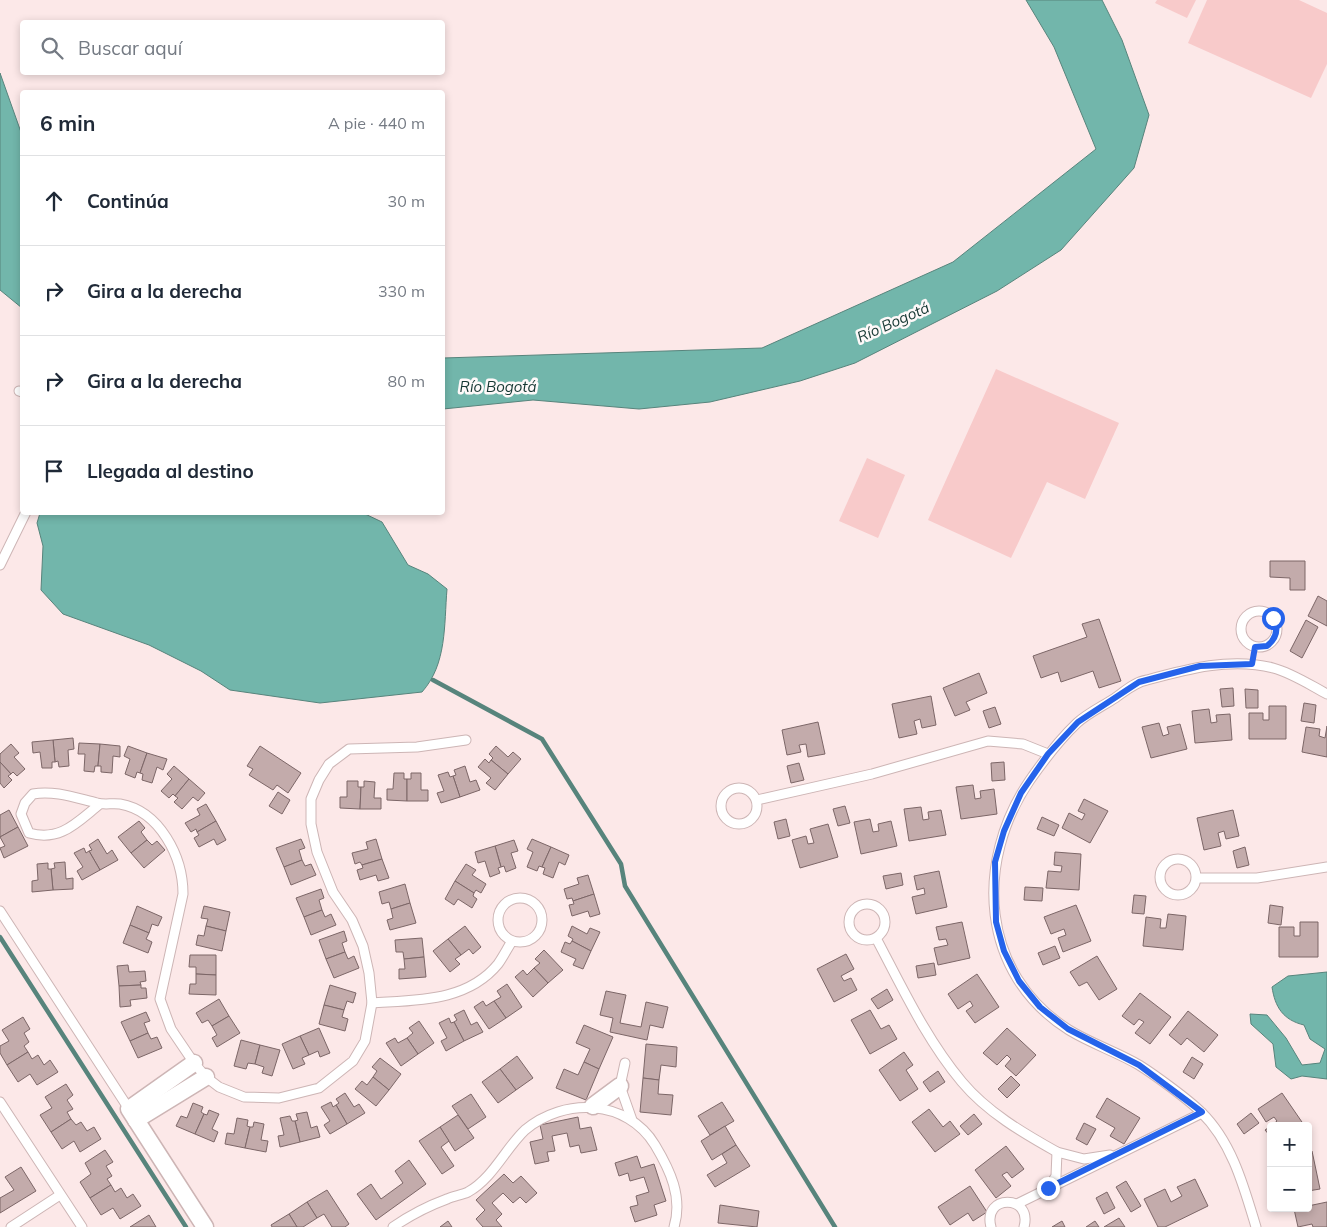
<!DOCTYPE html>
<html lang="es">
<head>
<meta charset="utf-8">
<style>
	body { margin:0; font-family:Mulish,sans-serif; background:#f2f2f3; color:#1f2937 }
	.controls { position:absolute; right:15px; bottom:15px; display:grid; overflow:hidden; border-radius:5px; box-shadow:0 2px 8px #0003 }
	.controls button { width:45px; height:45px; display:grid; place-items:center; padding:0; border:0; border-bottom:1px solid #e0e1e3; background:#fff; color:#1f2937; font:25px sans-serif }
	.stop { position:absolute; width:15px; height:15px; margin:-11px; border:4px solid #2563eb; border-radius:50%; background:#fff }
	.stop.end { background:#2563eb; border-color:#fff; box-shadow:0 1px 5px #0008 }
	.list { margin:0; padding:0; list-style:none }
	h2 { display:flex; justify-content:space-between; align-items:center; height:65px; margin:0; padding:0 20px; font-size:21px }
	h2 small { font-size:16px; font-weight:400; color:#747a83 }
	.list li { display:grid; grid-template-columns:32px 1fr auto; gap:15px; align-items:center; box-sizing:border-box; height:90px; padding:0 20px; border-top:1px solid #e0e1e3 }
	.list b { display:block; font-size:19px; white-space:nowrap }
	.list em { font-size:16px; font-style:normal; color:#747a83 }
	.icon { flex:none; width:28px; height:28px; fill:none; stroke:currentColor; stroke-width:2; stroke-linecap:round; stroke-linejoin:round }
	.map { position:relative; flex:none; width:1327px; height:1227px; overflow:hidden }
	.search { position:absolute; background:#fff; box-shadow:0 2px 8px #0003; left:20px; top:20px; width:425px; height:55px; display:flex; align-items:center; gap:12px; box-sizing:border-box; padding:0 18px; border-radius:5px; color:#747a83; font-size:19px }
	.panel { position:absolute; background:#fff; box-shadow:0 2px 8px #0003; left:20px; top:90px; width:425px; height:425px; border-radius:5px }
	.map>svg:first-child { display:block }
</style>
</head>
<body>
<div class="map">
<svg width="1327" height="1227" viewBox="0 0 1327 1227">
	<rect width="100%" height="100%" fill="#fce8e8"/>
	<g fill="#f8caca">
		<path d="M1157,0h39l-9,18 -32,-15z"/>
		<path d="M1207,0h92l28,13v51l-16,34 -123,-55z"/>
		<path d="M996,369l123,54 -34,76 -38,-17 -36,76 -83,-38z"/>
		<path d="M867,458l38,17 -27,63 -39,-17z"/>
	</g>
	<g fill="#72b6ab" stroke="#57847c">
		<path d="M1026,0h76l20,40 27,75 -15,53 -73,82 -64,41 -142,72 -55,18 -90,21 -71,7 -106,-9 -90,9v-51l319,-10 191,-86 143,-113 -42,-102z"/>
		<path d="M0,73l22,62v173l-22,-18z"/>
		<path d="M40,513h323l19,9 26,43 20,9 19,15c-3,36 0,75 -25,103l-102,11 -90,-13 -29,-19 -52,-26 -86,-31 -22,-24 2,-44 -6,-23z"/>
		<path d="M1327,972v107l-25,-3 -11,3 -15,-12 -3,-23 -22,-20 -1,-10 17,1 19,23 16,27 18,-2 5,-14 -15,-10 -6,-14c-21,-5 -29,-18 -32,-38l16,-11z"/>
	</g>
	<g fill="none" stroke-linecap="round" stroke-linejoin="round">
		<g stroke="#57847c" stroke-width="4.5">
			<path d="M433,680l109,59 79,125 4,22 210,341"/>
			<path d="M0,937l186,290"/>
		</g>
	</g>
	<g fill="#c3abab" stroke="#7c6667">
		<path d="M1270,561h35v29h-15v-12l-20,-1z"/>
		<path d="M1318,596l9,5v25l-19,-10z"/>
		<path d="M1099,619l22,62 -22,7 -6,-17 -32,11 -3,-10 -17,6 -8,-22 54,-19 -5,-13z"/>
		<path d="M1306,620l12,7 -16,31 -12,-7z"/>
		<path d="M979,673l8,20 -21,9 4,8 -15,6 -12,-28z"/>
		<path d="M1233,688l1,18 -12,1 -2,-18z"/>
		<path d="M1245,689l13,1v18h-12z"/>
		<path d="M931,696l5,29 -14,3 -2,-9 -6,2 3,13 -18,4 -7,-34z"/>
		<path d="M1304,703l12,2 -2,18 -13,-2z"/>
		<path d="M1269,706h17v33h-37v-26h14v7h6z"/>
		<path d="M995,707l6,17 -12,4 -6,-17z"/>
		<path d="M1209,709l2,14 6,-1 -1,-7 14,-1 2,26 -37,3 -3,-32z"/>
		<path d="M818,722l7,32 -17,3 -2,-13 -7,1 2,7 -14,3 -5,-25z"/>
		<path d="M1159,723l4,13 6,-2 -2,-7 13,-3 7,25 -36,9 -9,-31z"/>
		<path d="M1327,726v31l-25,-5 4,-25 14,2 -1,7 6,2z"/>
		<path d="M73,738l1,11 -6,1 1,16 -10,1 -1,-6 -3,1 -2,-22z"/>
		<path d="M53,740l2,22h-3v6h-10l-2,-16 -7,1 -1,-11z"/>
		<path d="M79,743l21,1 -2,22h-3l-1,6 -10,-1 1,-17h-7z"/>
		<path d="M11,744l8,9 -5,4 11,12 -8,7 -4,-4 -2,2 -11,-12v-8z"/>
		<path d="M100,744l20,2v11l-7,-1 -1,17 -11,-1v-6h-3z"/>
		<path d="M128,746l19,7 -7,20 -3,-1 -2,6 -10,-4 5,-15 -6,-3z"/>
		<path d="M260,746l41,27 -13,20 -11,-8 -4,5 -24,-15 4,-6 -6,-3z"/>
		<path d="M496,746l12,11 5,-5 8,7 -13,15 -17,-14 2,-2 -4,-4z"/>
		<path d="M147,753l20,6 -4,11 -6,-3 -5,16 -10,-3 1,-6 -3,-1z"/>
		<path d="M485,759l4,4 2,-3 17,14 -13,16 -9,-7 5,-5 -13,-11z"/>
		<path d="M0,762l11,12 -3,2 4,4 -8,8 -4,-5z"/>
		<path d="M1004,762l1,18 -13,1 -1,-18z"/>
		<path d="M799,763l5,17 -13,3 -4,-17z"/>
		<path d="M174,766l15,13 -14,17 -2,-2 -4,4 -8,-7 11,-12 -5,-5z"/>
		<path d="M465,766l5,16 6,-2 4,10 -20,7 -7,-21 3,-1 -2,-5z"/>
		<path d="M448,772l2,5 3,-1 7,21 -19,6 -4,-10 7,-2 -6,-16z"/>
		<path d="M394,773h10v6h3v22l-20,-1v-11h6z"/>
		<path d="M411,773h10v17h7v11h-21v-22h4z"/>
		<path d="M189,779l16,14 -7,8 -5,-4 -11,12 -8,-7 4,-4 -3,-2z"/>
		<path d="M347,781h11v6h3l-1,22 -20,-1v-11h7z"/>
		<path d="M364,781l11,1 -1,16h7v11h-21l1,-22h3z"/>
		<path d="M973,785l2,14 6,-1 -1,-7 14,-2 3,25 -36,5 -5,-32z"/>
		<path d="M278,792l12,8 -8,14 -13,-8z"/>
		<path d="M1084,799l24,12 -18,32 -28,-15 7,-15 13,7 3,-6 -7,-3z"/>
		<path d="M206,804l10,17 -19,11 -1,-3 -5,3 -6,-9 15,-8 -3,-6z"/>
		<path d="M845,806l5,17 -12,3 -5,-17z"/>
		<path d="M921,807l2,13 6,-1 -1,-7 13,-2 5,25 -37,6 -5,-32z"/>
		<path d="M9,810l9,17 -18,10v-22z"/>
		<path d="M1233,810l6,26 -13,3 -2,-8 -6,2 3,13 -17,4 -7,-32z"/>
		<path d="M1042,817l17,8 -5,11 -17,-7z"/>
		<path d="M786,819l4,17 -12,3 -4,-17z"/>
		<path d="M870,819l3,13 6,-1 -1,-7 13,-3 6,25 -36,8 -7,-32z"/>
		<path d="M139,821l6,7 -4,4 6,8 -16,13 -13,-16z"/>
		<path d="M216,821l10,19 -9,5 -3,-6 -15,8 -5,-9 5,-3 -2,-3z"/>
		<path d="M828,824l10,33 -38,11 -8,-28 14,-4 2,8 6,-1 -4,-14z"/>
		<path d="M18,827l10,19 -24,12 -4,-10 5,-2 -5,-9z"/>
		<path d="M98,839l9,15 5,-4 6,10 -18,10 -11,-19 3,-1 -3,-5z"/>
		<path d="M301,839l4,9 -6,2 3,10 -18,7 -8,-19z"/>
		<path d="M376,839l6,20 -20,6 -2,-3 -5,2 -3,-11 16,-4 -2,-7z"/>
		<path d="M532,839l19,8 -9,20 -3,-1 -2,5 -10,-4 6,-15 -6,-3z"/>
		<path d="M147,840l5,5 5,-4 8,9 -21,18 -13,-15z"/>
		<path d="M514,840l4,11 -7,2 5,15 -10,4 -2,-6 -3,1 -6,-21z"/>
		<path d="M495,846l6,21 -3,1 2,5 -10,4 -5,-16 -7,2 -3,-11z"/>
		<path d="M551,847l18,8 -4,10 -6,-3 -6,16 -10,-4 2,-6 -3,-1z"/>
		<path d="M1245,847l4,18 -12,3 -4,-17z"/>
		<path d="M84,848l2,5 3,-2 11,19 -18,10 -5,-9 6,-4 -9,-14z"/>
		<path d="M1055,852l26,2 -2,36 -33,-2 2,-17 13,1 1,-6 -8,-1z"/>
		<path d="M382,859l7,19 -11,3 -2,-6 -16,5 -3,-10 6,-2 -1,-3z"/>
		<path d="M302,860l3,6 6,-2 5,11 -25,10 -7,-18z"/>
		<path d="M65,862l1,17 7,-1v11l-20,1 -2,-21 4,-1 -1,-5z"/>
		<path d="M48,863v6h3l2,21 -21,2v-11l6,-1 -1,-16z"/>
		<path d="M466,864l10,6 -4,5 14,9 -5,9 -5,-3 -2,3 -19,-12z"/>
		<path d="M939,871l8,36 -31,7 -4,-17 13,-3 -1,-6 -7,2 -3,-14z"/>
		<path d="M901,873l2,12 -17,4 -3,-13z"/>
		<path d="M588,875l6,19 -21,7 -1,-3 -5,1 -3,-10 15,-5 -2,-6z"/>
		<path d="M455,881l19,12 -1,3 4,3 -5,9 -14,-9 -4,6 -9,-6z"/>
		<path d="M405,884l5,19 -19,6 -2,-7 -7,2 -3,-12z"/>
		<path d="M1025,887l18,1 -1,13 -18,-1z"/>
		<path d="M321,889l3,9 -5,2 3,10 -18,7 -8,-19z"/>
		<path d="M594,894l6,20 -10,3 -2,-6 -16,5 -3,-11 5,-1 -1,-3z"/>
		<path d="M1134,895l12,1 -2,18 -12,-1z"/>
		<path d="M410,903l6,20 -26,7 -3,-10 6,-2 -2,-9z"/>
		<path d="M1076,905l15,36 -28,11 -5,-14 8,-3 -2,-6 -13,5 -7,-17z"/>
		<path d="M1270,905l13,2 -2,18 -13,-2z"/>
		<path d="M137,906l25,11 -4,9 -6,-2 -3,9 -19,-8z"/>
		<path d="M204,906l26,6 -4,19 -20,-5 2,-7 -7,-1z"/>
		<path d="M322,910l3,7 6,-3 5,11 -25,10 -7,-18z"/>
		<path d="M1168,914l18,2 -3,34 -40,-4 3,-29 15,2 -1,9h6z"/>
		<path d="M962,922l8,36 -32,7 -4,-17 14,-3 -2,-6 -7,1 -3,-13z"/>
		<path d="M1300,922h18v35h-39v-30h15v9h6z"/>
		<path d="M130,925l19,8 -3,6 6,3 -4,11 -25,-10z"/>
		<path d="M206,926l20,5 -4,20 -26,-6 2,-10 6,1z"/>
		<path d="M465,926l16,21 -8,7 -4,-5 -8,6 -13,-16z"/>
		<path d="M572,926l15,8 3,-6 10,4 -9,19 -19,-10 1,-2 -5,-3z"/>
		<path d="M344,931l3,10 -5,2 3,9 -19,7 -7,-19z"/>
		<path d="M422,938l2,19 -20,2 -1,-7h-7l-1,-12z"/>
		<path d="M448,939l13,16 -6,4 5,5 -10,8 -17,-21z"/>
		<path d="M572,941l19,10 -8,18 -10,-4 3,-6 -15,-7 4,-10 5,2z"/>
		<path d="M1055,946l5,12 -17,7 -5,-12z"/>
		<path d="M544,950l19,20 -15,13 -14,-15 6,-5 -5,-4z"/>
		<path d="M345,952l3,7 6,-3 5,12 -25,10 -8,-19z"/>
		<path d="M846,954l8,15 -13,7 3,5 7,-3 6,12 -23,12 -17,-33z"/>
		<path d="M190,955h26v20l-20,-1v-7h-7z"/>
		<path d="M1097,956l20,33 -18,11 -12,-18 -8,4 -9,-14z"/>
		<path d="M424,957l2,20 -27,2v-10h6l-1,-10z"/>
		<path d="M934,963l2,12 -18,3 -2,-12z"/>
		<path d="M128,965l1,7 16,-1 1,10 -6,1 1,3 -22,1 -2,-20z"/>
		<path d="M534,968l14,15 -15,14 -18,-20 8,-7 4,5z"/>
		<path d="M196,974l20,1v20l-27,-1 1,-10h6z"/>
		<path d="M977,974l22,33 -24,16 -9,-12 7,-5 -3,-5 -12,8 -10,-15z"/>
		<path d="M507,984l15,23 -16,11 -12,-17 7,-4 -4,-6z"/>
		<path d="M141,985v3h5l1,10 -17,2 1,6 -11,1 -1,-21z"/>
		<path d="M330,985l26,8 -3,10 -6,-2 -3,9 -20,-5z"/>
		<path d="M887,989l6,11 -15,9 -7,-10z"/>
		<path d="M606,991l20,4 -6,28 21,4 5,-25 22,5 -5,21 -13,-3 -3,15 -37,-8 3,-14 -13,-3z"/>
		<path d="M1140,993l31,24 -21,27 -15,-11 9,-11 -5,-3 -5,6 -12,-9z"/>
		<path d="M219,999l10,17 -17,10 -4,-6 -6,3 -6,-10z"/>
		<path d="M483,1001l3,5 8,-5 12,17 -17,11 -15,-22z"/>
		<path d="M324,1005l20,5 -2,7 6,2 -3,12 -26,-7z"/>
		<path d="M464,1010l7,15 6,-3 6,10 -19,9 -10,-19 3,-2 -3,-5z"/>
		<path d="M870,1010l11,19 8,-4 8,14 -27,15 -19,-34z"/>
		<path d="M1188,1011l30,24 -14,17 -17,-14 -6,7 -12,-10z"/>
		<path d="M146,1012l4,9 -6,2 4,10 -18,8 -9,-19z"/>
		<path d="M229,1016l11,17 -23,14 -5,-9 5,-3 -5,-9z"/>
		<path d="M23,1017l7,12 -6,4 5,9 -5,4 4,6 -21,13 -7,-12v-7l9,-5 -7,-11z"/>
		<path d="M449,1018l2,5 3,-1 10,19 -18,10 -5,-10 6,-3 -8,-15z"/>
		<path d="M419,1021l15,22 -16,11 -11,-16 6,-5 -4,-5z"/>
		<path d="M584,1025l29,12 -14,32 -15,-7 6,-13 -14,-6z"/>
		<path d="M319,1028l11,25 -10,4 -2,-6 -9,4 -9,-19z"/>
		<path d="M1007,1028l29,27 -20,21 -11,-10 6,-7 -4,-4 -10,10 -14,-12z"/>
		<path d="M148,1033l3,6 6,-2 5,11 -24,10 -8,-17z"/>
		<path d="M300,1036l9,19 -7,3 3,6 -12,5 -11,-25z"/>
		<path d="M395,1038l3,5 9,-5 11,16 -17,12 -15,-23z"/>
		<path d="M241,1040l19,5 -5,19 -7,-1 -2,6 -12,-3z"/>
		<path d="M646,1044l31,3 -1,20 -15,-2 -2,15 -16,-2z"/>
		<path d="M260,1045l20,5 -8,26 -10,-3 2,-6 -9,-3z"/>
		<path d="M28,1052l4,7 6,-4 6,10 6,-5 8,12 -21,13 -7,-11 -12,8 -11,-17z"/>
		<path d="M904,1052l9,13 -7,5 12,19 -18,12 -21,-31z"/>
		<path d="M517,1056l16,22 -17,12 -16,-21z"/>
		<path d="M1192,1057l11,7 -9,15 -11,-7z"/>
		<path d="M380,1058l21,16 -12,16 -16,-13 4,-6 -5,-4z"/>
		<path d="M584,1062l15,7 -13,31 -30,-12 8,-19 14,6z"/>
		<path d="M500,1069l16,21 -18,13 -16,-21z"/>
		<path d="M938,1071l7,11 -15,10 -7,-10z"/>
		<path d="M1011,1076l9,9 -13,13 -9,-9z"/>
		<path d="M373,1077l16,13 -13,16 -21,-17 7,-8 5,4z"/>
		<path d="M643,1078l16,2 -1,14 15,1 -2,20 -31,-3z"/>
		<path d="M66,1084l7,11 -6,5 6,9 -6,3 4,7 -20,13 -11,-17 12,-7 -7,-11z"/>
		<path d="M345,1093l9,14 5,-3 6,9 -18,11 -11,-19 3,-2 -3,-4z"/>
		<path d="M1282,1093l22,32 -1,1h-32l6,-5 -3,-4 -8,5 -8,-13z"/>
		<path d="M471,1094l15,23 -18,12 -16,-23z"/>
		<path d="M1107,1098l33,20 -16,26 -14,-8 5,-8 -19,-11z"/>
		<path d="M331,1102l2,5 3,-2 11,19 -17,10 -6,-9 6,-4 -9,-14z"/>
		<path d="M722,1102l12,19 -24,14 -12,-19z"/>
		<path d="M193,1103l10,4 -2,5 3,2 -9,20 -19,-8 5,-10 6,2z"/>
		<path d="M929,1109l14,18 7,-6 10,13 -25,18 -23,-30z"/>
		<path d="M209,1110l10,4 -7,15 6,3 -4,10 -19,-8 9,-20 3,1z"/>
		<path d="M307,1112l4,16 6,-2 3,11 -20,5 -5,-21 3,-1 -2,-6z"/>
		<path d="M1251,1113l8,10 -15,11 -7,-10z"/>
		<path d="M974,1114l8,10 -14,11 -8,-9z"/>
		<path d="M458,1115l16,23 -19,13 -15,-24z"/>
		<path d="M290,1116l2,5h3l5,21 -20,5 -2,-11 6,-1 -4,-17z"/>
		<path d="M578,1117l2,12 11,-2 6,23 -16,3 -2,-8 -9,2 -3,-14 -15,3 3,15 -8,1 2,9 -14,3 -5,-22 13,-3 -3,-14z"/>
		<path d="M237,1118l11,2 -1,6 3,1 -5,21 -20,-4 2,-11 7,1z"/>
		<path d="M71,1119l5,6 5,-3 6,9 7,-4 7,12 -21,13 -6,-11 -12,8 -11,-17z"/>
		<path d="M254,1122l10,2 -3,16 7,1 -2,11 -21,-4 5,-21h3z"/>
		<path d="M1084,1123l12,6 -9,16 -11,-6z"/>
		<path d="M725,1126l11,19 -24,15 -11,-19z"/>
		<path d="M1271,1126v11l-6,-7z"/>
		<path d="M440,1127l9,14 -8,6 13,19 -12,8 -23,-33z"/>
		<path d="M736,1145l14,21 -35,21 -8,-12 20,-12 -5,-9z"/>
		<path d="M1006,1146l18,23 -12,9 -5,-6 -5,3 9,11 -15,12 -21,-28z"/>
		<path d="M105,1150l8,12 -7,4 6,10 -5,3 4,6 -21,13 -10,-16 11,-8 -6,-11z"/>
		<path d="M1312,1151l8,38 -12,2v-39z"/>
		<path d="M637,1156l4,12 13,-4 12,37 -12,4 3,10 -22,7 -5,-15 8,-2 -2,-9 13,-4 -5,-15 -14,4 -2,-8 -9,3 -4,-13z"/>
		<path d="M409,1160l17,24 -50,36 -19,-26 14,-10 10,15 22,-16 -8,-12z"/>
		<path d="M21,1167l15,24 -36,22v-15l14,-8 -9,-13z"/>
		<path d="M504,1174l9,9 8,-7 16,17 -11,10 -6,-6 -7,6 -10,-10 -11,10 10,11 -6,6 6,7h-19l-7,-8 9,-9 -9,-10z"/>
		<path d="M1195,1179l13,27 -43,21h-7l-14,-28 21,-10 6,13 11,-6 -5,-9z"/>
		<path d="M1126,1181l15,25 -10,6 -15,-25z"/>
		<path d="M111,1185l4,7 6,-4 6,10 6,-4 8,12 -21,13 -7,-11 -12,7 -11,-17z"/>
		<path d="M970,1186l17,26 -14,9 -5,-8 -18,12 -12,-18z"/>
		<path d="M327,1190l22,34 -4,3h-13l-8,-13 -7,4 -10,-16z"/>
		<path d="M1107,1192l8,16 -11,6 -8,-16z"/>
		<path d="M307,1202l10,16 -14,9h-6l-8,-13z"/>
		<path d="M1327,1202v25h-14l-1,-3 -14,3 -4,-18 14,-1v-2z"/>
		<path d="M720,1205l39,6 -2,16 -39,-4z"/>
		<path d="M289,1214l8,13h-25l-1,-2z"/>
		<path d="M149,1215l7,12h-26z"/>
		<path d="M1119,1218l6,9h-21z"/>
		<path d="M448,1221l4,6h-12z"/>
		<path d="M1062,1221l3,6h-13z"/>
		<path d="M1095,1221l4,6h-13z"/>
	</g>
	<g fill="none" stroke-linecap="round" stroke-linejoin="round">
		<g stroke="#cdb5b5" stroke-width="11">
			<g id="lane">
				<path d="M19,391l3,1"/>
				<path d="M0,565l26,-53"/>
				<circle cx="1259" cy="629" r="18"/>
				<circle cx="739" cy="806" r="18"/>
				<path d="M757,800l115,-26 116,-33 35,3 25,10"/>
				<path d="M100,804c-23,18 -39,38 -71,29l-8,-19 4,-11 8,-9c21,-4 43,4 64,9 7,2 15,0 23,1 40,7 63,53 63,90l-23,105 11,30 23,34 12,14 13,10 25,10 35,1 40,-10 34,-27 12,-20 7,-38 -3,-30 -6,-27 -11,-26 -19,-28 -16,-40 -6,-28v-25l8,-19 10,-16 20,-15 68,-2 49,-7"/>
				<circle cx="1178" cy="877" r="18"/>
				<path d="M1197,878h60l70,-11"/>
				<circle cx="520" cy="920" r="22"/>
				<circle cx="867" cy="922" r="18"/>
				<path d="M0,911l129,198"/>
				<path d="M876,938c26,49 50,101 86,144 25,30 61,51 95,70"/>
				<path d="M372,1003c44,-3 95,-1 126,-39 5,-7 9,-15 14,-23"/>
				<path d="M625,1063l-5,23 12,34"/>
				<path d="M0,1102l82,125"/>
				<path d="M1049,1187l7,-11 1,-24 27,7 26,-4"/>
				<path d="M1017,1204l185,-91"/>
				<path d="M11,1227l49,-32"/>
				<path d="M393,1227c16,-11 35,-21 54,-28 6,-3 15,-4 21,-7 25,-14 37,-43 57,-62 39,-33 102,-31 130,15 15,25 28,52 19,82"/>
				<path d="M991,1227c-9,-33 42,-33 33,0"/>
				<path d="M1256,1227c-12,-40 -24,-85 -55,-115 -12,-12 -46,-37 -62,-47 -22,-13 -47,-21 -70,-35 -89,-56 -95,-168 -39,-250 14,-20 29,-40 47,-57 11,-10 26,-17 38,-25 10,-7 20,-16 32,-18 40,-11 84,-23 126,-12 19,5 37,17 54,26"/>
			</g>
		</g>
		<g stroke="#cdb5b5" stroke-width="19">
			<g id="street">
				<path d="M194,1063l-65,46 76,118"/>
				<path d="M593,1106l27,-20"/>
				<path d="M136,1120l70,-43"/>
			</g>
		</g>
		<use href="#lane" stroke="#fff" stroke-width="9"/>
		<use href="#street" stroke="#fff" stroke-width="16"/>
	</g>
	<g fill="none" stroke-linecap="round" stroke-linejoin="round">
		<path stroke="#2563eb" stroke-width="6" d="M1048,1188l154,-76 -63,-47 -71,-36 -28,-22 -21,-26 -15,-30 -8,-29 -1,-60 9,-31 17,-38 27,-39 30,-32 61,-40 61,-16 52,-2 3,-17 12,-1c10,-8 12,-17 6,-28"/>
	</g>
	<g text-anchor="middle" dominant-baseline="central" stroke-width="5" stroke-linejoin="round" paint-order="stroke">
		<g font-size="15" font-style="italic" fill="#163833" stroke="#fef9f9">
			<text transform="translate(893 322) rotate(-24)">Río Bogotá</text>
			<text x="498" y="386">Río Bogotá</text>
		</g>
	</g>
</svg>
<div class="controls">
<button>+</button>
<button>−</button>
</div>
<div class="stop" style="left:1273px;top:618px"></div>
<div class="stop end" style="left:1048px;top:1188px"></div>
<div class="search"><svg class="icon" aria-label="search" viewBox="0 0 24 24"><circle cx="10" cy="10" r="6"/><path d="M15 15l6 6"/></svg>Buscar aquí</div>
<section class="panel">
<h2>6 min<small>A pie · 440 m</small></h2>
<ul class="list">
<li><svg class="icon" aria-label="ahead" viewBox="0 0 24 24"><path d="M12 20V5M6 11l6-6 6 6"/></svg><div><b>Continúa</b></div><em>30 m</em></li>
<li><svg class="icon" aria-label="right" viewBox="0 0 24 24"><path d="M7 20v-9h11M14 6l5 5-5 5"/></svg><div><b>Gira a la derecha</b></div><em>330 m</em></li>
<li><svg class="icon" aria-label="right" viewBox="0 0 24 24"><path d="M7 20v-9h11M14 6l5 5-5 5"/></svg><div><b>Gira a la derecha</b></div><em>80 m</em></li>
<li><svg class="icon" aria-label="arrive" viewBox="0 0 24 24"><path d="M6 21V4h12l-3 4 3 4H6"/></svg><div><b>Llegada al destino</b></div></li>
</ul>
</section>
</div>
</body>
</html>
